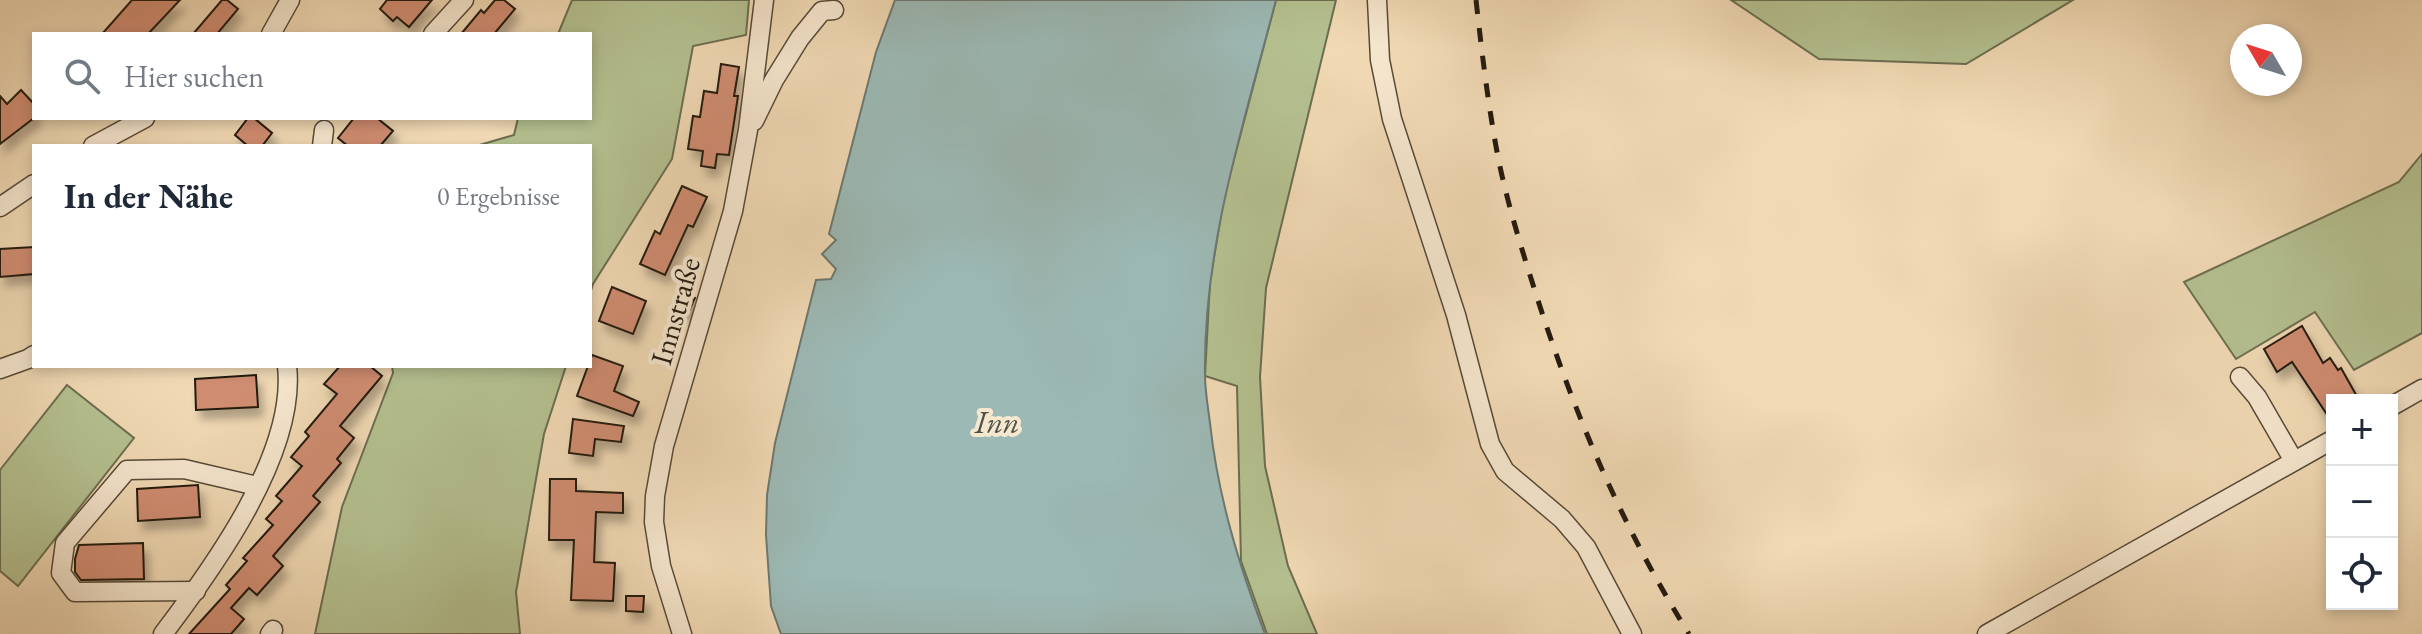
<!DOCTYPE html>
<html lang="de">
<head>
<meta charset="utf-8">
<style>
	body { margin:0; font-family:"EB Garamond",serif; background:#f6f6f7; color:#1f2937 }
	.controls { position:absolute; right:24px; bottom:24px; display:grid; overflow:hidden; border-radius:0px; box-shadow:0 4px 12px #0003 }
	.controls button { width:72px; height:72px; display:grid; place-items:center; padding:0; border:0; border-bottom:2px solid #e0e1e3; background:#fff; color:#1f2937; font:40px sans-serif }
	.compass { position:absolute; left:2230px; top:24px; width:72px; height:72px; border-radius:50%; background:#fff; box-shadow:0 4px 12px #0003; rotate:309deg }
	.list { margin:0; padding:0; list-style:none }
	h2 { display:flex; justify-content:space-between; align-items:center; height:104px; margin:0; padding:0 32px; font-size:34px }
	h2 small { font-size:26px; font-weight:400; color:#747a83 }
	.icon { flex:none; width:44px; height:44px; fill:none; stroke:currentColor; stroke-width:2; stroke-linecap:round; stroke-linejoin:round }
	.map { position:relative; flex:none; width:2422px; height:634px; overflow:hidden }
	.search { position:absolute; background:#fff; box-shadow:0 4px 12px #0003; left:32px; top:32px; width:560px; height:88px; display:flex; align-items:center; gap:20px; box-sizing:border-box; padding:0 28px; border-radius:0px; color:#747a83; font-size:30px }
	.panel { position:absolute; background:#fff; box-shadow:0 4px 12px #0003; left:32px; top:144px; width:560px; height:224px; border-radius:0px }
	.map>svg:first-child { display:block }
</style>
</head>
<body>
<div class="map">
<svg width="2422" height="634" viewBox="0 0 2422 634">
	<defs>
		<filter id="shadow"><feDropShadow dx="5" dy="9" stdDeviation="4" flood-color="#0004"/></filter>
	</defs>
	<rect width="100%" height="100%" fill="#f1dab5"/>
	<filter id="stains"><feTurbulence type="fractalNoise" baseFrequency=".0025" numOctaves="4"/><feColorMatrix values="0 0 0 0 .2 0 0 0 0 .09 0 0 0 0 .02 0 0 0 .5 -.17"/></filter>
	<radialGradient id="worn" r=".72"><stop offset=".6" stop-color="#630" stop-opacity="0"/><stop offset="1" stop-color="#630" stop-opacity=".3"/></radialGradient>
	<g fill="#b5c191" stroke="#6c6e50" stroke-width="2">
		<path d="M572,0h177l-3,35 -53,11 -21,113 -79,125 -3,10v-148h-114l38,-11 4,-17h72v-84h-32z"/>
		<path d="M1276,0h60l-70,288 -6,89 5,89 23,100 29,68h-50l-26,-73 -4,-175 -32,-10 5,-94 14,-85z"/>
		<path d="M1731,0h342l-107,64 -147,-5z"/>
		<path d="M2422,154v179l-68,37 -39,-58 -79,47 -52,-77 215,-100z"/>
		<path d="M392,366h174l-22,68 -28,158 4,42h-205l27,-127 51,-134z"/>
		<path d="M67,385l67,53 -116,148 -18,-15v-101z"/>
	</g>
	<path fill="#9cb9b5" stroke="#6c7972" stroke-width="2" d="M895,0h381c-32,123 -73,246 -71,375 0,16 3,32 5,48 8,74 29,142 55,211h-484l-10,-28 -5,-71 1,-40 8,-52 41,-163 15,-1 5,-10 -14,-15 14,-14 -7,-6 47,-182z"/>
	<g fill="#d08d72" stroke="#241a0e" stroke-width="2" filter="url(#shadow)">
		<path d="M132,0h48l-32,34h-46z"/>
		<path d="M222,0h5l11,9 -21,25h-24z"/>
		<path d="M387,0h45l-23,27 -12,-10 -4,4 -13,-12z"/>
		<path d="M495,0h9l11,9 -21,25h-33l20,-24 3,3z"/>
		<path d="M721,64l18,3 -5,29h4l-9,59 -12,-1 -2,14 -14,-2 2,-15 -15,-2 5,-33 7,1 4,-26 13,2z"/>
		<path d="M21,90l13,14v14l-34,26v-48l7,8z"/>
		<path d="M248,118h6l18,15 -10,13h-14l-13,-11z"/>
		<path d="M354,118h23l16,13 -13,15h-32l-10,-8z"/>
		<path d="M682,186l25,11 -14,30 -5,-2 -23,50 -25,-11 15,-33 5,3z"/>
		<path d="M34,247v27l-34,3v-28z"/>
		<path d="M612,287l34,14 -13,33 -34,-13z"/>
		<path d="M680,291l15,7 -7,15 -15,-7z"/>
		<path d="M2302,326l21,37 7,-5 8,12 3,-2 18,32h-27v22l-40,-60 -15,10 -13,-23z"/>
		<path d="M592,355l31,11 -9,25 25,11 -6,14 -56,-20z"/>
		<path d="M340,366h30l12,10 -42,50 14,12 -17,21 4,4 -28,33 7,6 -47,54 10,10 -26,29 -8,-7 -18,20 13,11 -13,15h-42l41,-45 -4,-4 21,-24 -4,-3 30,-33 -7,-6 16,-18 -6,-5 26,-30 -11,-9 18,-21 -4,-4 32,-38 -13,-10z"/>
		<path d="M256,375l2,32 -62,3 -1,-31z"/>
		<path d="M573,419l51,7 -3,16 -26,-3 -2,17 -24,-3z"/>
		<path d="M550,479h26v12l47,2v20l-27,-1 -2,50 21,1 -2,38 -42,-1 3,-60h-25z"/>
		<path d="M198,485l2,32 -62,4 -1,-32z"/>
		<path d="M143,543l1,36 -63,1 -6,-8v-13l4,-14z"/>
		<path d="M626,596h18l-1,16 -17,-1z"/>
	</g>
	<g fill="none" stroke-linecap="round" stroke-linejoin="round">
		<g stroke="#574a38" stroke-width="21">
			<g id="minor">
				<path d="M1377,0l3,60 12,59 64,196 34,129 15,27 57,48 24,28 46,87"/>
				<path d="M271,34l19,-34"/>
				<path d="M433,34l31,-34"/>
				<path d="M754,121l20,-41 26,-42 22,-27 12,-1"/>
				<path d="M93,146l52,-28"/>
				<path d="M322,146l2,-16"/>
				<path d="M0,207l34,-23"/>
				<path d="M0,369l28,-10 6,-4"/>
				<path d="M2240,377l17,20 37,64"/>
				<path d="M2392,406l30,-17"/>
				<path d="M196,591l-121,1 -14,-19 4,-30 62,-73 57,-1 73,17"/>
				<path d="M163,634c50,-66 134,-181 124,-268"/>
				<path d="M270,634l3,-4"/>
				<path d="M682,634l-21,-68 -7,-44 1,-26 9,-50 69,-235 15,-81 16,-130"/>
				<path d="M1987,634l345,-194"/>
			</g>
		</g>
		<use href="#minor" stroke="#f6e7cf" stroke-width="18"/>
		<path stroke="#241a0e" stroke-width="5" stroke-dasharray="14 14" stroke-linecap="butt" d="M1476,0c6,53 12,105 22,157 9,45 23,90 37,134 38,120 87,236 154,343"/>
	</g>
	<g text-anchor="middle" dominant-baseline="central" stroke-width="8" stroke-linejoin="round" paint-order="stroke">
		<g font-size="30" fill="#241a0e" stroke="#f6e7cf">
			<text transform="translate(675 311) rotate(-74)">Innstraße</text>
		</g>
		<g font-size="32" font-style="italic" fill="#4e5248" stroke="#f6e7cf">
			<text x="997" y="422">Inn</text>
		</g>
	</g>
	<rect width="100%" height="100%" filter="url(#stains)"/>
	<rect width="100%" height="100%" fill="url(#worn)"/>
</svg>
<div class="controls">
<button>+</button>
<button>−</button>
<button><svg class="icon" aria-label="locate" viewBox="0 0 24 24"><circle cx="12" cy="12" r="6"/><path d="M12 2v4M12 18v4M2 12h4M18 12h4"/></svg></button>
</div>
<svg class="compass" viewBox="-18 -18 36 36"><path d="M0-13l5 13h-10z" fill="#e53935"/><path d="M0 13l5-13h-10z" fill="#747a83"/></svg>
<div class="search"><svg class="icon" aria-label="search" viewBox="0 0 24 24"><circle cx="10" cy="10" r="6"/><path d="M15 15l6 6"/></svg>Hier suchen</div>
<section class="panel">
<h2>In der Nähe<small>0 Ergebnisse</small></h2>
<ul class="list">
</ul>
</section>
</div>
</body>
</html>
